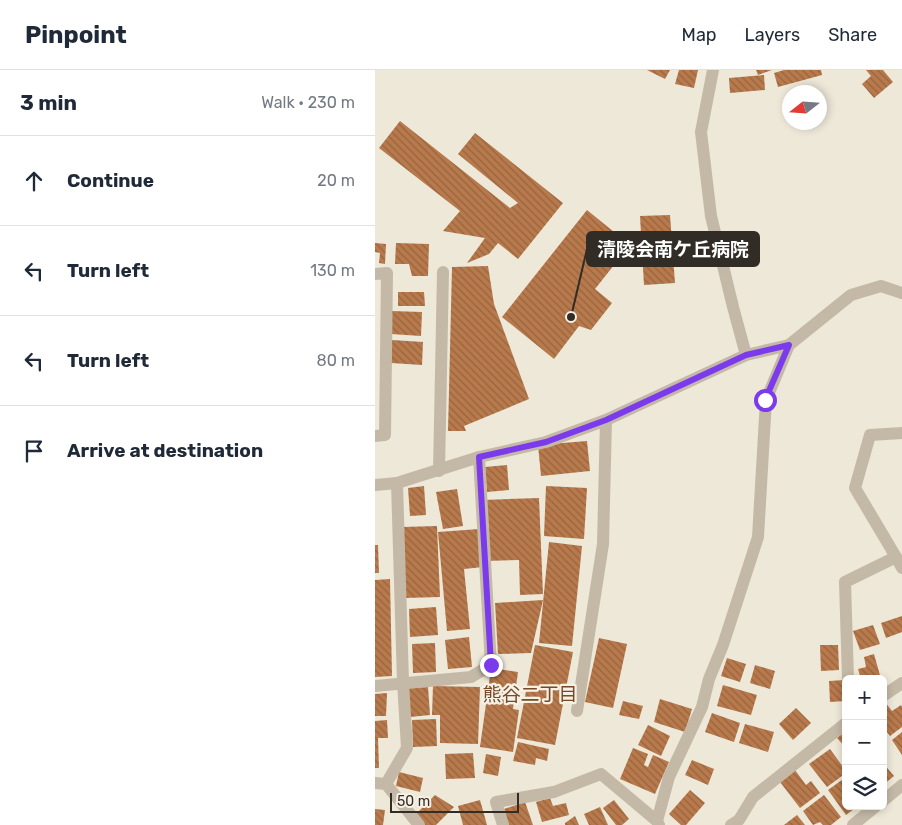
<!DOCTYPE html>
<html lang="en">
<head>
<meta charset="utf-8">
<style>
	body { margin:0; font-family:Rubik,"Noto Sans JP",sans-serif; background:#f6f6f7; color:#1f2937 }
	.controls { position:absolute; right:15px; bottom:15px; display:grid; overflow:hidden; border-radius:8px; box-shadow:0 2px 8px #0003 }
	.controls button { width:45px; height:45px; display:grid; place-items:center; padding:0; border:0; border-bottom:1px solid #e0e1e3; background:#fff; color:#1f2937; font:25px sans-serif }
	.compass { position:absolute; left:407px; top:15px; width:45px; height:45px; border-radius:50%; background:#fff; box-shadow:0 2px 8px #0003; rotate:253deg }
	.scale { position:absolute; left:15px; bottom:12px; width:129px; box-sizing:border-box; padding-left:5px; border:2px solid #312c26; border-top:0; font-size:14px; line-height:18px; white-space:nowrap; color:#312c26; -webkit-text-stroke:4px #f6f1e4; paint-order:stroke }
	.stop { position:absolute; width:15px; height:15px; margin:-11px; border:4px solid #7c3aed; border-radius:50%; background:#fff }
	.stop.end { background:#7c3aed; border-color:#fff; box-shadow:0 1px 5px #0008 }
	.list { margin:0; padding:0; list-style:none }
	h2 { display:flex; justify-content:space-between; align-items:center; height:65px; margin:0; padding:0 20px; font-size:21px }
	h2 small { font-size:16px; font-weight:400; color:#747a83 }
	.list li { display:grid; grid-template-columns:32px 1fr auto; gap:15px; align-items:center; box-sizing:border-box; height:90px; padding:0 20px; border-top:1px solid #e0e1e3 }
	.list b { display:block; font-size:19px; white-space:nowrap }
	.list em { font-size:16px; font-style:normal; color:#747a83 }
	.icon { flex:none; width:28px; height:28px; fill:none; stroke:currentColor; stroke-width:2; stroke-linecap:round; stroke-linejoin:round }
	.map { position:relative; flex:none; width:527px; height:755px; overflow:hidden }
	header { display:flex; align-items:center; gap:30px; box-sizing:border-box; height:70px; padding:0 25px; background:#fff; border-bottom:1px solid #e0e1e3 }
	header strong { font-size:24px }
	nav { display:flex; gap:28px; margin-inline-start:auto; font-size:18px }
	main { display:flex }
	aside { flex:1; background:#fff }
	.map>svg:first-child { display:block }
</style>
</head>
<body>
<header>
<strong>Pinpoint</strong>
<nav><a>Map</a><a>Layers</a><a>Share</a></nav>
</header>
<main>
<aside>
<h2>3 min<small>Walk · 230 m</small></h2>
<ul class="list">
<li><svg class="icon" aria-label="ahead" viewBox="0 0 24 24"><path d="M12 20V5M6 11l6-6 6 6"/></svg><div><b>Continue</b></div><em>20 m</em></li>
<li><svg class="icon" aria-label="left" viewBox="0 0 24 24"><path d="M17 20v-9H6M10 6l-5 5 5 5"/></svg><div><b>Turn left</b></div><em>130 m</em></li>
<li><svg class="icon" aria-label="left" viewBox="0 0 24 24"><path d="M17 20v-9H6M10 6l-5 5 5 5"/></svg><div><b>Turn left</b></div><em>80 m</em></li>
<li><svg class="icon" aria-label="arrive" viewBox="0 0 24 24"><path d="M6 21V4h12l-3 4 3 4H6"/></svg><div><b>Arrive at destination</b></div></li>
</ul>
</aside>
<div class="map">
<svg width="527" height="755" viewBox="0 0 527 755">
	<defs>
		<pattern id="building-back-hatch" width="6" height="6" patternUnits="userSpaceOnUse" patternTransform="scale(1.25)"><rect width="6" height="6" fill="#b87a4c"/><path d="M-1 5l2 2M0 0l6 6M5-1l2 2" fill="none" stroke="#96643f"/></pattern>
	</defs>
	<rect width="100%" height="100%" fill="#eee8d9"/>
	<g fill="url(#building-back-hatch)">
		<path d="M272,0h23l-5,9z"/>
		<path d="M304,0h19l-4,18 -19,-4z"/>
		<path d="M381,0h16l-14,5z"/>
		<path d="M409,0h37l1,5 -44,12 -4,-14z"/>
		<path d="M491,0h17l10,12 -19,16 -12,-14 9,-8z"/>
		<path d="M389,5l1,15 -35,3 -1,-15z"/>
		<path d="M25,51l110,87 8,-5 -60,-49 17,-21 88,70 -45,56 -20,-16 -9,11 -22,9 18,-25 -42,-7 17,-20 -81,-63z"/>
		<path d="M212,140l43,35 -35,44 17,14 -21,27 -12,-4 -25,33 -52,-42z"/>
		<path d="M295,145l5,68 -31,2 -4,-69z"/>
		<path d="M0,173l11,1 -1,20 -6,-1 1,-10 -5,-1z"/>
		<path d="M21,173l33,1 -1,32h-16l-3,-12h-14z"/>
		<path d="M113,196l6,38 35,95 -65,27 2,5h-18l4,-164z"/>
		<path d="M23,222h26l1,14h-27z"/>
		<path d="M16,241l31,1 -1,24 -30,-2z"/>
		<path d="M17,270l31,2 -1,23 -31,-2z"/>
		<path d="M212,371l3,30 -49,5 -3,-31z"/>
		<path d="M132,395l2,25 -22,2 -2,-25z"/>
		<path d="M49,416l2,29 -16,1 -2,-28z"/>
		<path d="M171,416l41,2 -3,51 -40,-3z"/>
		<path d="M82,419l6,37 -20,3 -7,-37z"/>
		<path d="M164,428l4,96 -23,1 -1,-35 -34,1 -2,-61z"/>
		<path d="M62,456l3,71 -35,1 -3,-71z"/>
		<path d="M104,459l4,38 -19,2 6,60 -23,2 -9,-99z"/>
		<path d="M174,472l33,4 -10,100 -33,-3z"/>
		<path d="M0,475h3l1,28h-4z"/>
		<path d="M15,509l2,97 -17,1v-97z"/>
		<path d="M168,530l-12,53 -33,1 -3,-51z"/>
		<path d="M61,537l2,28 -28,2 -1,-28z"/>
		<path d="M527,546v16l-16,6 -5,-15z"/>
		<path d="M498,555l7,19 -20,6 -7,-19z"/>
		<path d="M94,567l3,30 -24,2 -3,-29z"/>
		<path d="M224,568l28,6 -14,64 -28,-6z"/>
		<path d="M60,573l1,29 -23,1 -1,-29z"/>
		<path d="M160,575l38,7 -18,93 -38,-7z"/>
		<path d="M445,575h18l1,25 -18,1z"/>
		<path d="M499,584l7,25h-20l-3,-10 8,-2 -2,-10z"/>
		<path d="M352,588l19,6 -6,18 -19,-6z"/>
		<path d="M380,595l20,6 -5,18 -20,-6z"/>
		<path d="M116,598l27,4 -5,37 6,1 -6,42 -33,-5z"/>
		<path d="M469,610l1,21 -15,1 -1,-21z"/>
		<path d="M348,615l34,10 -6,20 -34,-9z"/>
		<path d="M58,616l47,1 -2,57 -38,-1v-28h-8z"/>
		<path d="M53,617l2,28 -20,2 -2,-29z"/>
		<path d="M12,623l-1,23h-11v-22z"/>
		<path d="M285,629l32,10 -7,23 -31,-10z"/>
		<path d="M248,631l20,5 -4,13 -20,-4z"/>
		<path d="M510,632l7,9 9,-6 1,2v20l-12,9 -7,-9v-24z"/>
		<path d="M421,638l15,15 -18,17 -14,-16z"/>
		<path d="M337,643l28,10 -6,19 -29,-10z"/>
		<path d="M61,649l1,27 -24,1 -1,-27z"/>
		<path d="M12,650l1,18h-10l1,30h-4v-47z"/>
		<path d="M370,654l29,8 -6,20 -29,-9z"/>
		<path d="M273,655l22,11 -9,20 -23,-11z"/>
		<path d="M471,661v17l-9,-10z"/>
		<path d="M527,662v23l-10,-15z"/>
		<path d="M143,672l31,7 -2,12 -11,-3 -1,7 -22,-4z"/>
		<path d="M258,678l15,6 -4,11 4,2 5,-12 16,7 -14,32 -35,-15z"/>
		<path d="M455,679l16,22v2l-19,14 -18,-23z"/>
		<path d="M98,683l2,25 -29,1 -1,-25z"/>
		<path d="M111,684l15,3 -3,19 -15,-3z"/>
		<path d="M317,690l22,9 -6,16 -23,-10z"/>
		<path d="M508,693l11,13 -11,9z"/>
		<path d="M420,700l11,15 5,-4 9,12 -20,15 -20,-26z"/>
		<path d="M24,702l24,6 -3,14 -24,-6z"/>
		<path d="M471,707v29h12l-12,9 -18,-25z"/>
		<path d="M315,720l15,13 -19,22h-5l-12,-11z"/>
		<path d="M60,725l19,12 -18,18h-11l-10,-10z"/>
		<path d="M449,725l17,22 -10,8h-8l-3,-3 -7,3 -10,-14z"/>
		<path d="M175,728l3,8 13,-3 3,12 -27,7 -6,-20z"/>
		<path d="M105,730l7,25h-24l-5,-19z"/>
		<path d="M239,730l15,19 -7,6h-6l-13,-17z"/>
		<path d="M150,732l8,23h-24l-5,-16z"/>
		<path d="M225,737l8,18h-19l-5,-11z"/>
		<path d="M0,739l10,1 -2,15h-8z"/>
		<path d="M422,745l8,10h-21z"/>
		<path d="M200,746l4,9h-14v-2z"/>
	</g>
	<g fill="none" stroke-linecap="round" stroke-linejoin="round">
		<g stroke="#c4b9a6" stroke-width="12">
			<path d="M338,0l-12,62 10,84 22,91 13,48"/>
			<path d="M0,204l12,-1 -2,162 -10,1"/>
			<path d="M64,401l4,-199"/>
			<path d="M0,415l22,-2 82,-26 67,-15 60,-22 140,-65 43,-10 62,-50 30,-9 21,7"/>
			<path d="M521,487l-41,-69 15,-53 32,-2"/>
			<path d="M473,609l-3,-97 51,-25 6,11"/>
			<path d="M0,616l96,-9 20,-12 -12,-208"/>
			<path d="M508,626l19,-13"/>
			<path d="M202,641l26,-167 3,-124"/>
			<path d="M0,713l11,1 33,41"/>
			<path d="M11,714l21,-36 -4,-66 -6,-199"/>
			<path d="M508,731l19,-16"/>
			<path d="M128,755l-7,-23 58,-10 47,-18 56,47"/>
			<path d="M284,755l-2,-4 12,-44 33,-70 7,-28 14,-34 35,-108 8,-137 23,-55"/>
			<path d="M356,755l8,-5 14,-23 93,-74"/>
			<path d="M478,755l23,-19"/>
		</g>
	</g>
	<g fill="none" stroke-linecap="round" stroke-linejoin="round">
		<path stroke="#7c3aed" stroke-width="6" d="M116,595l-12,-208 67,-15 60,-22 140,-65 43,-10 -24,55"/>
	</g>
	<g text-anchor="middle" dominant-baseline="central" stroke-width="4.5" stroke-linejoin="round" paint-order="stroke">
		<g font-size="19" fill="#774928" stroke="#f6f1e4">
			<text x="155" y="624">熊谷二丁目</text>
		</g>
	</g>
	<path fill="none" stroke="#312c26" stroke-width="2" d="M196 247L212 179"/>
	<circle fill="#312c26" stroke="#f6f1e4" stroke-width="2" cx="196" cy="247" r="5"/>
	<rect fill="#312c26" stroke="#312c26" stroke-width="2" x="212" y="162" width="172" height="34" rx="5"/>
	<g font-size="19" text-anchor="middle" font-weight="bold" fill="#fff">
		<text x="298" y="186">清陵会南ケ丘病院</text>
	</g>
</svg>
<div class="controls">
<button>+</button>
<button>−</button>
<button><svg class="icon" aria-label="layers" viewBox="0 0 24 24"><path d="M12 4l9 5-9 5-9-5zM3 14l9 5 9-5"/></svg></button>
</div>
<svg class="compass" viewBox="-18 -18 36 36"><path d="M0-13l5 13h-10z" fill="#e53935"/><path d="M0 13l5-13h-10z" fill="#747a83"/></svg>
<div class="scale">50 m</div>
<div class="stop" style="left:390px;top:330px"></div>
<div class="stop end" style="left:116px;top:595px"></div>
</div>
</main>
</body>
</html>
